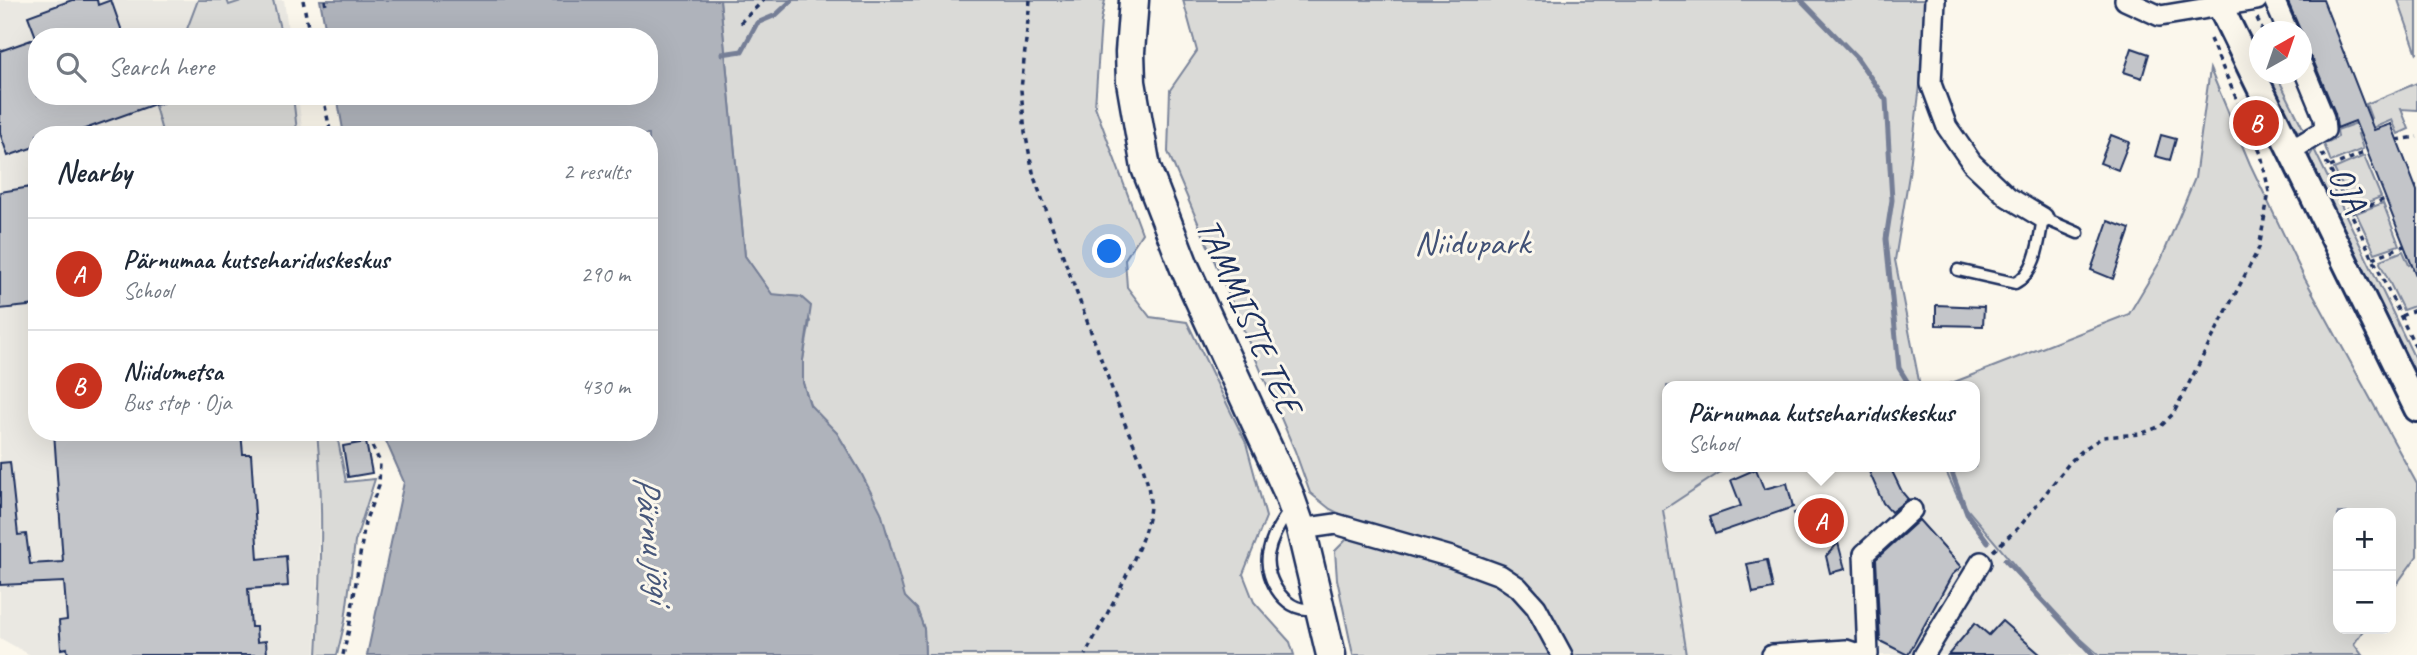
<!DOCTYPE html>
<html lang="en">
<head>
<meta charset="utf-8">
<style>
	body { margin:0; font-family:Caveat,sans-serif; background:#f6f6f7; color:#1f2937 }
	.controls { position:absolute; right:21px; bottom:21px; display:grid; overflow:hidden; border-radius:14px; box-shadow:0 7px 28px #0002 }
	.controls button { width:63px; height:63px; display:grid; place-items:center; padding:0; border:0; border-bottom:2px solid #e0e1e3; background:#fff; color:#1f2937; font:35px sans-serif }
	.compass { position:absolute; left:2249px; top:21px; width:63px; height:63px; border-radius:50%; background:#fff; box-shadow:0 7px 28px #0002; rotate:40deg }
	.you { position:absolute; left:1110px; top:252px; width:24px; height:24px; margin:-18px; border:5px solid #fff; border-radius:50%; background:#1a73e8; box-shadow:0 0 0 10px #1a73e833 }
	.badge { display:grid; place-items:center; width:46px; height:46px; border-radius:50%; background:#c8321e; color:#fff; font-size:23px; font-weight:700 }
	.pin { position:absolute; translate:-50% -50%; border:4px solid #fff; box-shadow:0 2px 7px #0006 }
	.popup { position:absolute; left:1662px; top:381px; width:318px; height:91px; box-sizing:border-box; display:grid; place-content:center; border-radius:14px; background:#fff; filter:drop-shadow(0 2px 5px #0005); font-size:23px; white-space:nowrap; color:#747a83 }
	.popup b { font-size:26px; color:#1f2937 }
	.popup::after { content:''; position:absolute; left:50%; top:100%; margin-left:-14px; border:14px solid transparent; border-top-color:#fff }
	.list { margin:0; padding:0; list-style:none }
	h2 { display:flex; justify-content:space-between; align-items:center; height:91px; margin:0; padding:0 28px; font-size:30px }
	h2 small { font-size:23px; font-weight:400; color:#747a83 }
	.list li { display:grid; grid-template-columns:46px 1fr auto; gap:21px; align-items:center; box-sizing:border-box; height:112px; padding:0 28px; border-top:2px solid #e0e1e3 }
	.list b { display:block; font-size:26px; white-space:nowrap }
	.list p { margin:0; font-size:23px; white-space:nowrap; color:#747a83 }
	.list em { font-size:23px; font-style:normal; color:#747a83 }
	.icon { flex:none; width:38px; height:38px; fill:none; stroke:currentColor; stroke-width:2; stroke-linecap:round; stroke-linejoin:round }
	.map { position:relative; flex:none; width:2417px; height:655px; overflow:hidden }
	.search { position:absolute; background:#fff; box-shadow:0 7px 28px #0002; left:28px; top:28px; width:630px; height:77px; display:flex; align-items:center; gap:18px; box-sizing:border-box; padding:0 24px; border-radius:28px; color:#747a83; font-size:26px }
	.panel { position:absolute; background:#fff; box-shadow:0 7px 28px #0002; left:28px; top:126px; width:630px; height:315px; border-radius:28px }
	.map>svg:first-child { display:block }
</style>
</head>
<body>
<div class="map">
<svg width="2417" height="655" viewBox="0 0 2417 655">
	<rect width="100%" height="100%" fill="#fbf7ec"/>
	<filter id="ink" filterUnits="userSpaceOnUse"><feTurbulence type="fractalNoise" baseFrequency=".0143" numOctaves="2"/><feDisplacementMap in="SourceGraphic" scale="14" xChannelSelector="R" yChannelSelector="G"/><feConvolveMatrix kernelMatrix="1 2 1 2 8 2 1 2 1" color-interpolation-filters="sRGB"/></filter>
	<g filter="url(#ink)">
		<g fill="#eae8e2">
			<path d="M0,0h284l5,37h-252v59h261l5,39h-266v297h278l5,44 -2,119 -3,60h-285l-30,-17z"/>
			<path d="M1728,467h216l14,31 102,121 39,36h-413l-23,-145z"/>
		</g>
		<g fill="#dadad7" stroke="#7a849a" stroke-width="2">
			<path d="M198,0h29l2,5 15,-5h29l9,37h-98z"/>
			<path d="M720,0h385l-4,21 -6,85 47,127 -17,26 2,28 23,30 37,5 59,121 20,74 -23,57 11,28 36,40 4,13h-369l-1,-26 -7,-20 -12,-11 -12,-36 -5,-27 -27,-62 -24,-40 -27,-27 -7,-23v-23l7,-39 -10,-24 -28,-2 -27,-39z"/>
			<path d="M1183,0h745v20l-19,155 -14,85 25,126h-253v81h61l-65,43 23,145h-333l-16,-76 -2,-28 14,-14 5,-16 -24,-12 -20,-16 -15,-42 -127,-299 2,-62 27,-39z"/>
			<path d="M2398,0h19v54z"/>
			<path d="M2210,69l40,95 54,113 113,207v72l-26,36v-79h-53v116h26l-10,15 8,11h-263l-38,-34 -103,-123 -14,-31h31v-81h-31l185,-72 32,-54 34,-82z"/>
			<path d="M2266,74h10l29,58 -12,-2z"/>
			<path d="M2417,83v27l-16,-1 8,20 -11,5 -6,-14 -34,14 5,15 -32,13 -7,-18 14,-7 -1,-7 34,-12 -5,-14z"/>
			<path d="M180,96h113l4,35 -25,-3 -13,7h-96l-8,-29z"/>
			<path d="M2314,149l103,214v13l-109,-217z"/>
			<path d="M2364,156l17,41 -28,11 -19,-39z"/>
			<path d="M2383,203l16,42 -24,8 -19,-40z"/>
			<path d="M2403,251l6,14 8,-3v43l-14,5 -23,-47 1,-3z"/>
			<path d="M317,432h43l3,5 -25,3 8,42 29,-3 -20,63 -10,79 -8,34h-20c4,-74 7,-149 0,-223z"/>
		</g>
		<path fill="#afb3bb" stroke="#747e96" stroke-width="2" d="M320,0h400l25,256 27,38 29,3 10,9 -8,54v23l7,22 27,28 24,40 20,39 24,85 12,12 7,20 1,26h-558l37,-173 -22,-50h267v-297h-305l-7,-39h312v-59h-322z"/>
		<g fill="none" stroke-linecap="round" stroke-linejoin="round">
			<g stroke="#747e96" stroke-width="5">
				<path d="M1801,0l56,58 29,42 6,100 -6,39 13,129 11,18"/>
				<path d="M722,54l20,-3 15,-28 19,-8 16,-15"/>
				<path d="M1950,467l17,47 21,28"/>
				<path d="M2005,560l88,95"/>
			</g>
		</g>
		<g fill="#c3c5c9" stroke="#1b2f5e" stroke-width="2">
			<path d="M72,0h25l1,5 13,-5 13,37h-88l-8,-21z"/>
			<path d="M2287,0h36l51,130 17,-6 26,67v87l-62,-157 -18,7 -2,-15 -22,-53 -6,-6 -6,-14v-8z"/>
			<path d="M37,38v58h134l1,2 -104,37h-31v11l-29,10 -8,-23v-82z"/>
			<path d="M2132,48l17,6 -7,24 -18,-6z"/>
			<path d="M2111,135l18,7 -11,28 -18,-7z"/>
			<path d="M2161,135l15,4 -6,21 -15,-4z"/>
			<path d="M37,186v119l-37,4v-117z"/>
			<path d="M2108,221l22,8 -17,50 -22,-9z"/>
			<path d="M1936,305l48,2 -1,19 -47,-1z"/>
			<path d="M54,432h187l2,22h8l7,105 28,-3 2,30 -40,3 3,38h5l1,15 9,-1 1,14h-199l-1,-7 -6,1 -2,-28 8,-1 -3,-38 -64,3v-122l10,-1 8,73 8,-1 4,30 33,-2z"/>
			<path d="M366,442l6,31 -24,4 -5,-31z"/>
			<path d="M1867,467h23l12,25 6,7 -17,13 -8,-9z"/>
			<path d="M1756,469l8,20 23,-6 6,24 -78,27 -6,-17 32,-11 -10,-26z"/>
			<path d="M1817,505l6,17 -23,8 -6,-17z"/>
			<path d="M1919,520l42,47 -9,8 -44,80 -28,-14 -4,-82z"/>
			<path d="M1838,543l7,26 -15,4 -4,-17z"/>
			<path d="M1767,560l6,29 -20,4 -6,-29z"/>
			<path d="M2002,621l39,34h-93l27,-32 14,12z"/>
		</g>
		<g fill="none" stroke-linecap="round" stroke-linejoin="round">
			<g stroke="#1b2f5e" stroke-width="15">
				<g id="service">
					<path d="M1958,270l57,13c22,-11 24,-43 28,-65l35,15"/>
					<path d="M1290,510c-10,13 -19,28 -22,45 -4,24 20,63 48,52"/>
				</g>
			</g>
			<g stroke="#1b2f5e" stroke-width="24">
				<g id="minor">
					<path d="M1935,0l-4,84 16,43 25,36 36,34 35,21"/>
					<path d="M2125,0l35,16 97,-16"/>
					<path d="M2274,0l14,32"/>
					<path d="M2290,151l35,-21 -1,-12 -22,-53"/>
					<path d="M1301,529l35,-5 115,33 49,18 18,12 18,20 26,48"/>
					<path d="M1772,655l74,-5 15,5"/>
					<path d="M1868,655l-4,-101 48,-44"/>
					<path d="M1924,655l57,-93"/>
				</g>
			</g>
			<g stroke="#1b2f5e" stroke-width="30">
				<path id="tertiary" d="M2217,0l200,409"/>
			</g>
			<g stroke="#1b2f5e" stroke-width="33">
				<path id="secondary" d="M1134,0l-4,52 1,30 15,86 38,98 104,226 13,37 30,126"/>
			</g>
			<g stroke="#1b2f5e" stroke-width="3.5" stroke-dasharray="5 5" stroke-linecap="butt">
				<path d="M303,0l7,37"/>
				<path d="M325,0l1,7"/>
				<path d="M1030,0l-9,90 4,42 9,45 91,247c11,25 23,49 25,77 2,35 -47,120 -65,154"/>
				<path d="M2257,18l6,14"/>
				<path d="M740,23l24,-23"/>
				<path d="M323,96l8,39"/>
				<path d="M2397,140l20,-3"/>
				<path d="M2322,153l95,197"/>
				<path d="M2330,167l36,-15"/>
				<path d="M2415,187h2"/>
				<path d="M2351,213l34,-14"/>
				<path d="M2373,258l31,-12"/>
				<path d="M2401,316l16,-7"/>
				<path d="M1993,551l28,-26 49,-63 14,-13 19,-12 37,-3 21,-8 12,-12 86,-166 10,-56 -8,-38 -51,-115"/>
				<path d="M343,655l6,-26 16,-107 14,-37 1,-23 -15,-30"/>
			</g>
			<use href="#service" stroke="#fbf7ec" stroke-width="10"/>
			<use href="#minor" stroke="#fbf7ec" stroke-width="19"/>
			<use href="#tertiary" stroke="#fbf7ec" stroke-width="24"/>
			<use href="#secondary" stroke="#fbf7ec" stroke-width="28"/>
		</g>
	</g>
	<g text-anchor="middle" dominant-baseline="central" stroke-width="6" stroke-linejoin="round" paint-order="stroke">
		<g font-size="35" fill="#1b2f5e" stroke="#fbf7ec">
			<text transform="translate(2348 189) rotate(64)">OJA</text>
			<text transform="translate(1249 316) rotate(66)">TAMMISTE TEE</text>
		</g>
		<g font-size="35" fill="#415176" stroke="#fbf7ec">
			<text x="1472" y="242">Niidupark</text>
		</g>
		<g font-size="37" font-style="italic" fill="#47577a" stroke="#fbf7ec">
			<text transform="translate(654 538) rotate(83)">Pärnu jõgi</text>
		</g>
	</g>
</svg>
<div class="controls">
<button>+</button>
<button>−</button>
</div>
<svg class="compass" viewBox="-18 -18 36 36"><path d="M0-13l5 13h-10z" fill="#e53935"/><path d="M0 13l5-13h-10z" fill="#747a83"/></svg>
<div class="you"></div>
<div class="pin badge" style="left:1821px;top:521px">A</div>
<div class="popup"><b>Pärnumaa kutsehariduskeskus</b>School</div>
<div class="pin badge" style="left:2256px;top:123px">B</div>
<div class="search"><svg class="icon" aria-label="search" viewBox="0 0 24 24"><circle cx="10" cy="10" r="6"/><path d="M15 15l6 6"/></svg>Search here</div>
<section class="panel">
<h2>Nearby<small>2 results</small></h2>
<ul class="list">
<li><span class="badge">A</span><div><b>Pärnumaa kutsehariduskeskus</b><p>School</p></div><em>290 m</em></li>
<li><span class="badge">B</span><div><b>Niidumetsa</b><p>Bus stop · Oja</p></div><em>430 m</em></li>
</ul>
</section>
</div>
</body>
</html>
